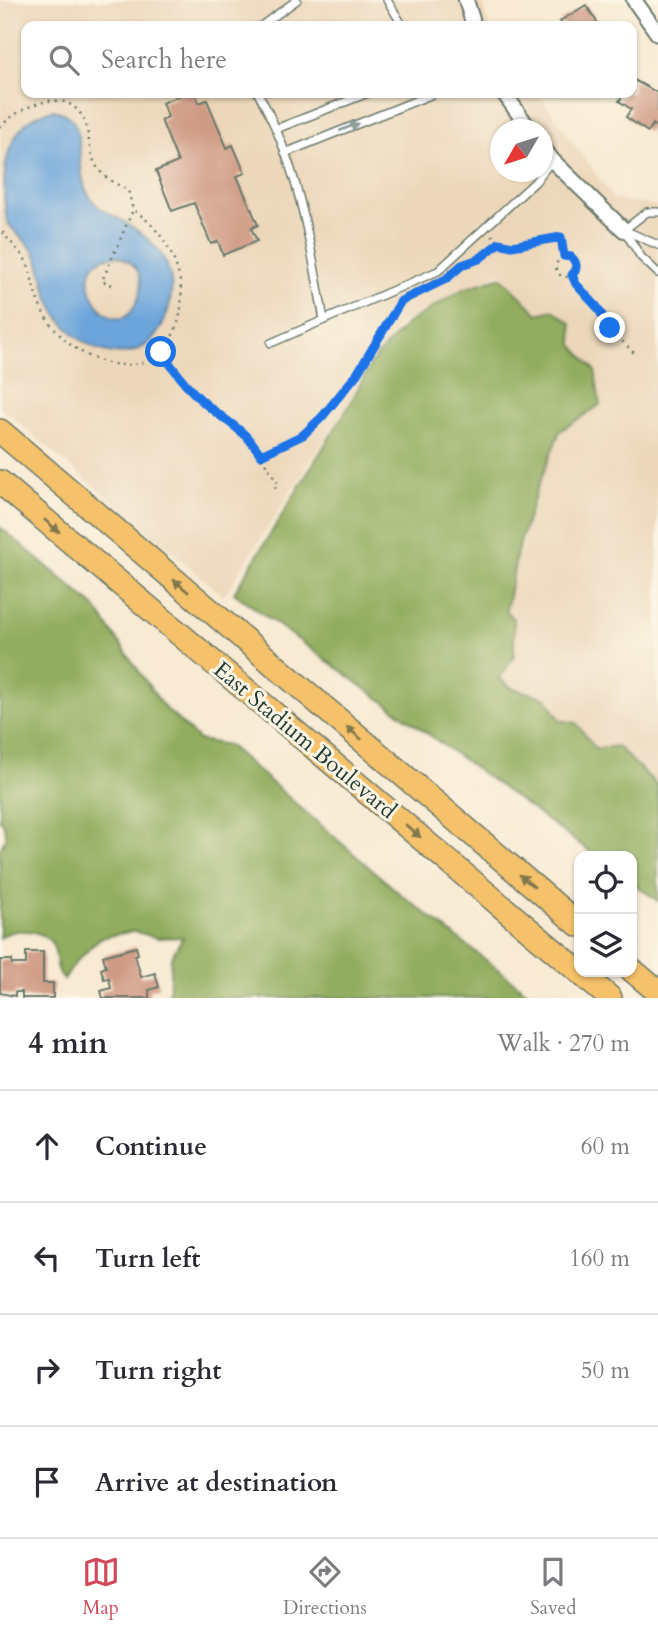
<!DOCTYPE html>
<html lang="en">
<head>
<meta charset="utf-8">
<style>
	body { margin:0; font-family:Cardo,serif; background:#f7f7f7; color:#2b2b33 }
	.controls { position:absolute; right:21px; bottom:21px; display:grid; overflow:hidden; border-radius:14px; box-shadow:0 2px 5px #0004 }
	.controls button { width:63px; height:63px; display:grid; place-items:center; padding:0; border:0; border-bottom:2px solid #e1e1e2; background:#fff; color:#2b2b33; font:35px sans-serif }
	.compass { position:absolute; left:490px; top:119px; width:63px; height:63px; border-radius:50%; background:#fff; box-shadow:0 2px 5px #0004; rotate:231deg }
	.stop { position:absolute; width:21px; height:21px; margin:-16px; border:5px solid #1a73e8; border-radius:50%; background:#fff }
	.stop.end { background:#1a73e8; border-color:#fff; box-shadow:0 2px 7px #0008 }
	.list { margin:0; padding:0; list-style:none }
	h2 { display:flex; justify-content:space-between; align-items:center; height:91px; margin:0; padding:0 28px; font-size:30px }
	h2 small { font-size:23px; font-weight:400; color:#7c7c81 }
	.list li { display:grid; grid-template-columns:46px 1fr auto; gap:21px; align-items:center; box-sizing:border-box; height:112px; padding:0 28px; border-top:2px solid #e1e1e2 }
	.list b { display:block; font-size:26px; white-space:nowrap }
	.list em { font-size:23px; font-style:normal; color:#7c7c81 }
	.icon { flex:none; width:38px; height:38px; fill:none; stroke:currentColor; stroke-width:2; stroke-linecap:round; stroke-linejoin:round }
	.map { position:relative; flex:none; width:658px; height:998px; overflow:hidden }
	.search { position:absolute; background:#fff; box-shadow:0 2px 5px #0004; left:21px; right:21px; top:21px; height:77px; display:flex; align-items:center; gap:18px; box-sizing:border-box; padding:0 24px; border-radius:14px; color:#7c7c81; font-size:26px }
	.sheet { height:539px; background:#fff }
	nav { display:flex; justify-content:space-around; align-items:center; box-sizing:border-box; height:98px; border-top:2px solid #e1e1e2; background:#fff; font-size:19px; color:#7c7c81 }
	nav a { display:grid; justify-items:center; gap:4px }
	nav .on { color:#d1495b }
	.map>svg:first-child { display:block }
</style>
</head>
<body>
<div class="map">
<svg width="658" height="998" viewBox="0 0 658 998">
	<rect width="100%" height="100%" fill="#fcf5e5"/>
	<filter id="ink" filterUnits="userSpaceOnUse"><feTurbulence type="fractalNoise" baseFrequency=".0143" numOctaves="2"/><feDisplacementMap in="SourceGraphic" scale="14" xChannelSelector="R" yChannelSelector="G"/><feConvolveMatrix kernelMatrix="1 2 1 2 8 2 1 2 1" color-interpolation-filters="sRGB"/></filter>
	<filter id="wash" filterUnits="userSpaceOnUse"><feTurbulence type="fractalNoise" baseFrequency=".00686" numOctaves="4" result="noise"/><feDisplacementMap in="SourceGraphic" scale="28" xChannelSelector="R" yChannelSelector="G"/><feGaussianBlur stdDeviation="1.57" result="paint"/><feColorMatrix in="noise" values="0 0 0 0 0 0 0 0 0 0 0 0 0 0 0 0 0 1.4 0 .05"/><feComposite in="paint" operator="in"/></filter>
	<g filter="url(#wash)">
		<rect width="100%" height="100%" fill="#f8ead3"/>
		<path fill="#ecd7ba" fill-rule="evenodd" d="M0,0h483l3,19 5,7h-465v67h512l76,106 44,7v578l-159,-97 4,-77 54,-183 32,-43 -89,-112 -101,52 -175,272 -224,-189zM500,130h42v42h-42z"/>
		<g fill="#92ad5f" stroke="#58754a" stroke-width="2">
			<path d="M501,277l37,37 15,-4 18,13 2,22 22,25 5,35 -40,26 -23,58 -20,64 -11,58 8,9v37l-15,21 13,10 35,10 13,22 16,3 20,26 21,-3 41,40v115l-26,-19v-26h-36l-362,-263 116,-189 22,-42 34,-38 57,-35z"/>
			<path d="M0,527l94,79 69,100 36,34 29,5 170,147 137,106h-366l2,-41 12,-20 -25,1 -25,-7 -33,7 -25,25 -11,17c-10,-13 -6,-18 -10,-32 -6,-19 -41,-22 -54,-10v-88l6,-13 -3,-15 -3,-1z"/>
		</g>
		<path fill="#6ca5db" stroke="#467188" stroke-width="2" fill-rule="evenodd" d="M53,110c39,6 20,52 33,80 10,21 23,22 40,33 33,21 54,45 42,87 -4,14 -13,31 -27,38 -35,18 -76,-13 -90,-45 -7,-14 -8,-31 -14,-46 -6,-15 -23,-22 -30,-36 -7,-43 -4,-101 46,-111zM117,256c26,8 30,31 16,53 -25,38 -75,-52 -16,-53z"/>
		<g id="blocks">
			<g fill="#d09b85">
				<path d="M586,5l11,17 -5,4h-28l-4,-5z"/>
				<path d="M634,80l24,13v35l-5,-4 -5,8 -22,-15 5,-8 -12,-8 6,-8h7z"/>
				<path d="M186,93h9l4,10 8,-3 20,48 6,-3 12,28 -8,3 21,49 -7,3 6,13 -34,14 -5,-14 -7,3 -17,-41 -22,8 -16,-40 22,-9 -17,-42 7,-3 -6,-14z"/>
				<path d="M136,947l2,7 -3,1 6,22 14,-4 4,14 -10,3v8h-46l-2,-7 10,-3 -2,-10 -5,1 -3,-10 5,-2 -3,-11z"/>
				<path d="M26,952h17v31h10v15h-31v-6h-7v4l-15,-3v-33h12v4h14z"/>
			</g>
		</g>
	</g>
	<g filter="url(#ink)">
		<use href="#blocks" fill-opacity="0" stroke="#6b7a6c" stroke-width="2"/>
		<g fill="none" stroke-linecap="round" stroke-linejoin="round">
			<g stroke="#6b7a6c" stroke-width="10">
				<g id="lane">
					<path d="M387,0l16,26"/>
					<path d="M261,26l36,-26"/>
					<path d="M258,93c40,70 52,149 66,227l114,-49 97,-89 17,-22"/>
					<path d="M276,129l92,-36"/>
					<path d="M285,153l150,-60"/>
					<path d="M624,230l17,27 17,16"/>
					<path d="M624,230l23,-18h11"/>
					<path d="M624,230l34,15"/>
					<path d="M271,343l53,-23"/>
				</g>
			</g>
			<g stroke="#6b7a6c" stroke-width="18">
				<g id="street">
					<path d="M466,0l8,26"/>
					<path d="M634,0l24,34"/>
					<path d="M504,93l26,37"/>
					<path d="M542,146l10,14 72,70"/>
				</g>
			</g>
			<g stroke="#6b7a6c" stroke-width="26">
				<g id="primary">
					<path d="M0,431l579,494"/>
					<path d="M0,482l610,516"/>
					<path d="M632,970l26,22"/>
				</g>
			</g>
			<g stroke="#6b7a6c" stroke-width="2.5" stroke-dasharray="2 5" stroke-linecap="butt">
				<path d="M0,127c19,-20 67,-44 84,-7 6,15 4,32 13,47 7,11 19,17 31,23l5,20c44,26 67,98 30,139 -27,30 -77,13 -101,-12 -13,-13 -22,-27 -27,-45 -3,-10 -4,-22 -9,-31 -7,-12 -19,-21 -26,-33"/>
				<path d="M492,235l7,8 9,3 53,-9 3,19"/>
				<circle cx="566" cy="267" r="10"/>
				<path d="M464,265l15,-6 20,-16"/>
				<path d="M572,275l4,9 21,23 12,21 28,28"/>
				<path d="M112,285l-10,-4 31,-71"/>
				<path d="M161,352l29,37 18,17 39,28 31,49 -5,9"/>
				<path d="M261,455c13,-7 27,-12 40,-19 43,-25 73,-94 100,-135"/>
			</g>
			<use href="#lane" stroke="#fff" stroke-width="7"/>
			<use href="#street" stroke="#fff" stroke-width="14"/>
			<use href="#primary" stroke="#f5c16b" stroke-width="23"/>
		</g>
		<defs><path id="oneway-solid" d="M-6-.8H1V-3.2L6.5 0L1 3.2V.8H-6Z" transform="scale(1.75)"/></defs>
		<use fill="#8f9e9a" href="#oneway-solid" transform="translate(349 127) rotate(-22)"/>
		<g fill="#7f784d">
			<use href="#oneway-solid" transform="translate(52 526) rotate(40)"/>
			<use href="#oneway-solid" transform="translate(181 586) rotate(-140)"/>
			<use href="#oneway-solid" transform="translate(354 733) rotate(-140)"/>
			<use href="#oneway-solid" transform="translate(413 831) rotate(40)"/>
			<use href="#oneway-solid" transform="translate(527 881) rotate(-140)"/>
		</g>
	</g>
	<g fill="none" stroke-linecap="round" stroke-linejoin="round" filter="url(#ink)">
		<path stroke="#1a73e8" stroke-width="9" d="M161,352c15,19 28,39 47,54 23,19 36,23 53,49l42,-20 19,-18 35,-43 44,-73 45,-22 16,-14 17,-6 20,-16 13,3 49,-9 3,19 7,1c6,5 7,12 1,18l4,9 21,23 13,21"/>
	</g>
	<g text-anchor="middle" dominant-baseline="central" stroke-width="6" stroke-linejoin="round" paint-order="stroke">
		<g font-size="23" fill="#1f3d34" stroke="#fcf5e5">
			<text transform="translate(305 740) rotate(40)">East Stadium Boulevard</text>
		</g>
	</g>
</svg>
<div class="controls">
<button><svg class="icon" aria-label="locate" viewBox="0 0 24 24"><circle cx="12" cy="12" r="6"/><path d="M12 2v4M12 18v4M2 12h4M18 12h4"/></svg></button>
<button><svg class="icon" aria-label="layers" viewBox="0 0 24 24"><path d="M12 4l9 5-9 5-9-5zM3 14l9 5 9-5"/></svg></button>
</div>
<svg class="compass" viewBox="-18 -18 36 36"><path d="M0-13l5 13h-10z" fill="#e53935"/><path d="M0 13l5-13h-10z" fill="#7c7c81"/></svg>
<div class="stop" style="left:161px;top:352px"></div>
<div class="stop end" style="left:610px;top:328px"></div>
<div class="search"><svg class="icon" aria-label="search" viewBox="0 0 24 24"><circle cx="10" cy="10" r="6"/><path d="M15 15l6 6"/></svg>Search here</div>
</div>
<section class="sheet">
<h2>4 min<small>Walk · 270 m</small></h2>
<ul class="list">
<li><svg class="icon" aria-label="ahead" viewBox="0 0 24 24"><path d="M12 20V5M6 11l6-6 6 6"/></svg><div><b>Continue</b></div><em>60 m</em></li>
<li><svg class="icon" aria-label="left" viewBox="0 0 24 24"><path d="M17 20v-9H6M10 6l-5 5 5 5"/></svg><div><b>Turn left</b></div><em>160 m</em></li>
<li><svg class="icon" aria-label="right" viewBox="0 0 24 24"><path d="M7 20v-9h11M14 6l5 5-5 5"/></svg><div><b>Turn right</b></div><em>50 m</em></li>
<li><svg class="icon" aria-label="arrive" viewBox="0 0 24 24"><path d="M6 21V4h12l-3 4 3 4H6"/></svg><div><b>Arrive at destination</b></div></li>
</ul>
</section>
<nav>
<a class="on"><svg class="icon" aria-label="map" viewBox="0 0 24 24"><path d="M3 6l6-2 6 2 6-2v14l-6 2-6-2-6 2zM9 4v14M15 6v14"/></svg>Map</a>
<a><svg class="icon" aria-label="directions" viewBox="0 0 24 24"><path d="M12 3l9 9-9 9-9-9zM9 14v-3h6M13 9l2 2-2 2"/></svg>Directions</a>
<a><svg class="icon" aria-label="saved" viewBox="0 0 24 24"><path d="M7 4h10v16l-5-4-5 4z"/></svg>Saved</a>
</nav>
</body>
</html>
